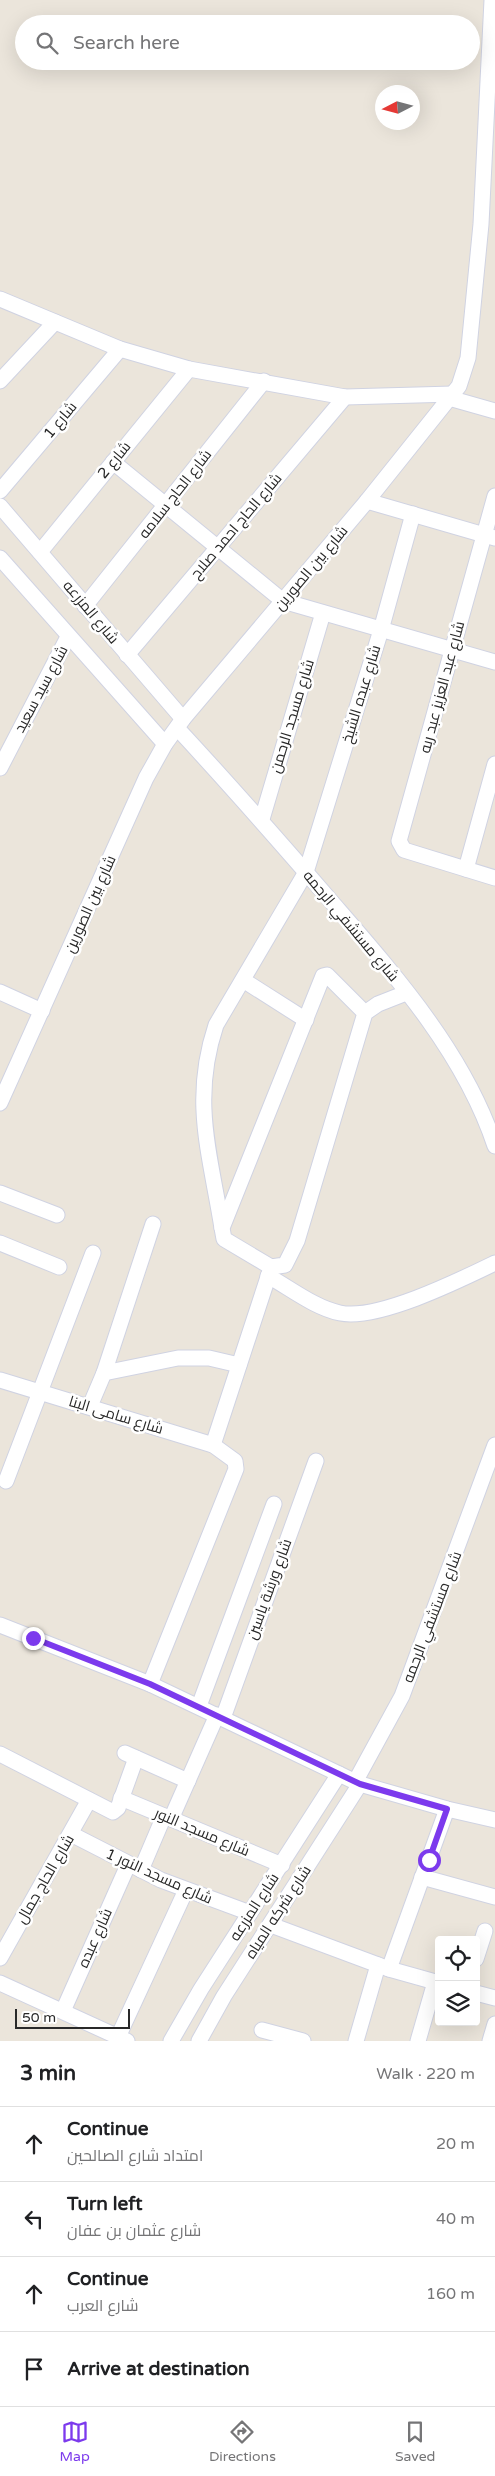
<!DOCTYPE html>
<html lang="en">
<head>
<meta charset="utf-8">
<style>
	body { margin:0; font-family:"Varela Round",Cairo,sans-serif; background:#f2f2f2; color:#202124 }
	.controls { position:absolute; right:15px; bottom:15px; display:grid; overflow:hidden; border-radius:5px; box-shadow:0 5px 20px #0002 }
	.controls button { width:45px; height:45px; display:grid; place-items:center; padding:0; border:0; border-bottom:1px solid #e0e0e0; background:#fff; color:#202124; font:25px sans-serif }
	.compass { position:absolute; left:375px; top:85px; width:45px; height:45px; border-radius:50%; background:#fff; box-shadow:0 5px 20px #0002; rotate:264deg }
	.scale { position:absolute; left:15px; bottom:12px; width:115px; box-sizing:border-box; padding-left:5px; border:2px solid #292929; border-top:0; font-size:14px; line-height:18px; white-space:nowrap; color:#292929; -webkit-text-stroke:4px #fff; paint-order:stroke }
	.stop { position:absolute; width:15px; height:15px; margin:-11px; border:4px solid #7c3aed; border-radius:50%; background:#fff }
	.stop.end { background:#7c3aed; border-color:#fff; box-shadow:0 1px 5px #0008 }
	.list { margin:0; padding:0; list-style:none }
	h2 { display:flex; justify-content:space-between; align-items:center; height:65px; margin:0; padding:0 20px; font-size:21px }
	h2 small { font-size:16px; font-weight:400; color:#757577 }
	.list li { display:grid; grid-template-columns:32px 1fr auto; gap:15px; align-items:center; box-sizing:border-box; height:75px; padding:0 20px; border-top:1px solid #e0e0e0 }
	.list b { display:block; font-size:19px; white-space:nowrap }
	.list p { margin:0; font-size:16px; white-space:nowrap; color:#757577 }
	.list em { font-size:16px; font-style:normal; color:#757577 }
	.icon { flex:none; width:28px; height:28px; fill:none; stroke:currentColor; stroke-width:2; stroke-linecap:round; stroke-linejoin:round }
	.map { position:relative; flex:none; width:495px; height:2041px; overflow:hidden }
	.search { position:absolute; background:#fff; box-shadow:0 5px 20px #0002; left:15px; right:15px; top:15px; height:55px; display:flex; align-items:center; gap:12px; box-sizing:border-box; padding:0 18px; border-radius:28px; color:#757577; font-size:19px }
	.sheet { height:365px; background:#fff }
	nav { display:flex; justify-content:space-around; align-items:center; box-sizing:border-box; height:70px; border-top:1px solid #e0e0e0; background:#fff; font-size:14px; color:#757577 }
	nav a { display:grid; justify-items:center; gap:2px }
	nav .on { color:#7c3aed }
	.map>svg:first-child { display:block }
</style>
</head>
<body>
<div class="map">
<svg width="495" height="2041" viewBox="0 0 495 2041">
	<rect width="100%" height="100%" fill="#ebe5db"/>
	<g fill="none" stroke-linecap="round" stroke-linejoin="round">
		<g stroke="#d0d3e2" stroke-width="17">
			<g id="minor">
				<path d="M0,299l120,50 69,20 156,28 108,-3"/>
				<path d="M0,381l55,-59"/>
				<path d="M449,398l46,13"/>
				<path d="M113,462l170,139 212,61"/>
				<path d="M0,491l120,-142"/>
				<path d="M495,496l-96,345 5,9 91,28"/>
				<path d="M367,501l128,37"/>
				<path d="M0,506l183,213"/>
				<path d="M40,552l149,-183"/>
				<path d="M0,558l165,186"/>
				<path d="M85,606l179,-225"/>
				<path d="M127,655l218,-258"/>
				<path d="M177,728c52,56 102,113 153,172 64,74 134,152 165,246"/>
				<path d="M0,768l68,-131"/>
				<path d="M262,819l61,-206"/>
				<path d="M466,869l29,-105"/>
				<path d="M243,980l63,40"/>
				<path d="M0,992l42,19"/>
				<path d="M365,1013l-38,-38 -4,1 -101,252 2,11 47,28 14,-2 12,-24 68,-228 13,-9 28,-11"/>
				<path d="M0,1103l146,-325 19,-34 18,-25 184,-218 92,-115 9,-28 13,-134 11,-224"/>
				<path d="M0,1193l57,22"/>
				<path d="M222,1228c-12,-75 -31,-128 -6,-203l90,-153 75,-242 32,-116"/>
				<path d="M0,1243l59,24"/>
				<path d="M268,1276c22,12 47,32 72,37 37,8 120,-33 155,-50"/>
				<path d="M104,1373l49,-149"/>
				<path d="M0,1380l213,65 22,16 1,8 -86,215"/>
				<path d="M90,1406l14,-33 74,-15h31l30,7"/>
				<path d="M213,1445l58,-177"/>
				<path d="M6,1481l87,-228"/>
				<path d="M0,1625l150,59 210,100 87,25 48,11"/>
				<path d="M199,1706l75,-202"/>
				<path d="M223,1718l93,-257"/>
				<path d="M125,1753l63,28"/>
				<path d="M0,1754l113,58 5,-4 18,-50"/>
				<path d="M355,1782l47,-86 93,-251"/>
				<path d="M121,1798l161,67"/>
				<path d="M171,1819l46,-104"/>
				<path d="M71,1834l90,46 89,33"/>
				<path d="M141,1870l23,-54"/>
				<path d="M422,1877l73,20"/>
				<path d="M271,1925l118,44 50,14"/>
				<path d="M0,1958l89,-158"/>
				<path d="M476,1959l9,-28"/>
				<path d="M389,1969l58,-160"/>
				<path d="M0,1983l127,58"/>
				<path d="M476,1993l19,5"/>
				<path d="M63,2011l65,-146"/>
				<path d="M262,2030l41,11"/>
				<path d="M118,2037l68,-147"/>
				<path d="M171,2041l30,-52 138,-215"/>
				<path d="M199,2041l25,-45 136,-212"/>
				<path d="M356,2041l22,-76"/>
				<path d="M418,2041l17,-59"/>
				<path d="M490,2041l5,-17"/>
			</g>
		</g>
		<use href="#minor" stroke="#fff" stroke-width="15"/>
	</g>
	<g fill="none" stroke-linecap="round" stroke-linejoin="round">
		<path stroke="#7c3aed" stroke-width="6" d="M33,1638l117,46 210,100 87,25 -18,51"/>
	</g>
	<g text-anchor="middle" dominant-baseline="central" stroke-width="5" stroke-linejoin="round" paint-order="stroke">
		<g font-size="15" fill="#292929" stroke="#fff">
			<text transform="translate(60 420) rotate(-50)">شارع 1</text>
			<text transform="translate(114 460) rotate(-51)">شارع 2</text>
			<text transform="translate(175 494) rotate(-52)">شارع الحاج سلامه</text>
			<text transform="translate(236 526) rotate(-50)">شارع الحاج احمد صلاح</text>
			<text transform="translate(311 568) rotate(-50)">شارع بين الصورين</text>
			<text transform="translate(91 612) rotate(50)">شارع المزرعه</text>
			<text transform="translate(442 687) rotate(-75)">شارع عبد العزيز عبد ربه</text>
			<text transform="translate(41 689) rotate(-62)">شارع سيد سعيد</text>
			<text transform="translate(361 694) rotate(-73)">شارع عبده الشيخ</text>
			<text transform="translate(292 716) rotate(-73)">شارع مسجد الرحمن</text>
			<text transform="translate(90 904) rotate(-66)">شارع بين الصورين</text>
			<text transform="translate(351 926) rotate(50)">شارع مستشفي الرحمه</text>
			<text transform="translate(116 1415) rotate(17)">شارع سامى البنا</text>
			<text transform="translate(269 1589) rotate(-70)">شارع ورشة ياسين</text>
			<text transform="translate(432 1617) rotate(-69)">شارع مستشفي الرحمه</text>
			<text transform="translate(202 1832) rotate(23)">شارع مسجد النور</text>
			<text transform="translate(159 1876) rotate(24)">شارع مسجد النور 1</text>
			<text transform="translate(45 1879) rotate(-60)">شارع الحاج جمال</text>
			<text transform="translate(254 1907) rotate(-57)">شارع المزرعه</text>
			<text transform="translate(278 1912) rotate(-57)">شارع شركه المياه</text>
			<text transform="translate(95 1938) rotate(-66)">شارع عبده</text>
		</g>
	</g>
</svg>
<div class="controls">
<button><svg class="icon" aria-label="locate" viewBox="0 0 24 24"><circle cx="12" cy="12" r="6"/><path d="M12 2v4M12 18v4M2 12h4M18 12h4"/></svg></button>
<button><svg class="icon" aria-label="layers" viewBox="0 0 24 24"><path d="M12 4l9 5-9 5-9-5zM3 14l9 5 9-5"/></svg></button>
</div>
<svg class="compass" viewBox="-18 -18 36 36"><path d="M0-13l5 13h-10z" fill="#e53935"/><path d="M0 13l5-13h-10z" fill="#757577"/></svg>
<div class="scale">50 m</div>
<div class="stop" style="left:429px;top:1860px"></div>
<div class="stop end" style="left:33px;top:1638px"></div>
<div class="search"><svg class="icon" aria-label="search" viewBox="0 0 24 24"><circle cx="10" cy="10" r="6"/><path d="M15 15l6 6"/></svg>Search here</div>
</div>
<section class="sheet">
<h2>3 min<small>Walk · 220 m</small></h2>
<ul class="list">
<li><svg class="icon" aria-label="ahead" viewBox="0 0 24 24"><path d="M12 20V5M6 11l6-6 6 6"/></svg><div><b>Continue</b><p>امتداد شارع الصالحين</p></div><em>20 m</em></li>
<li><svg class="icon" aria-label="left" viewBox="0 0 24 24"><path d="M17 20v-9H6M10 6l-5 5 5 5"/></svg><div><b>Turn left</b><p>شارع عثمان بن عفان</p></div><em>40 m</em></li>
<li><svg class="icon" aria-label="ahead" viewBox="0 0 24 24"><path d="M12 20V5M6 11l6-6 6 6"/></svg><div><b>Continue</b><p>شارع العرب</p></div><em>160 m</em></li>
<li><svg class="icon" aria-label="arrive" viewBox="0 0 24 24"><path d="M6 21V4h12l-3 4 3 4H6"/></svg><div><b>Arrive at destination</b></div></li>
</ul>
</section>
<nav>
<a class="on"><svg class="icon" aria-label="map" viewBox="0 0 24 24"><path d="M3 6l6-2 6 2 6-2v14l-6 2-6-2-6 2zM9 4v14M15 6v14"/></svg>Map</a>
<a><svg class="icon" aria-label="directions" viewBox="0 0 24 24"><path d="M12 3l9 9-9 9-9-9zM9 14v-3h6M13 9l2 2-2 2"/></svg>Directions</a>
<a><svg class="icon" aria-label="saved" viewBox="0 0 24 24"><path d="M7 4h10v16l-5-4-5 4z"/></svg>Saved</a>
</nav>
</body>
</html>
